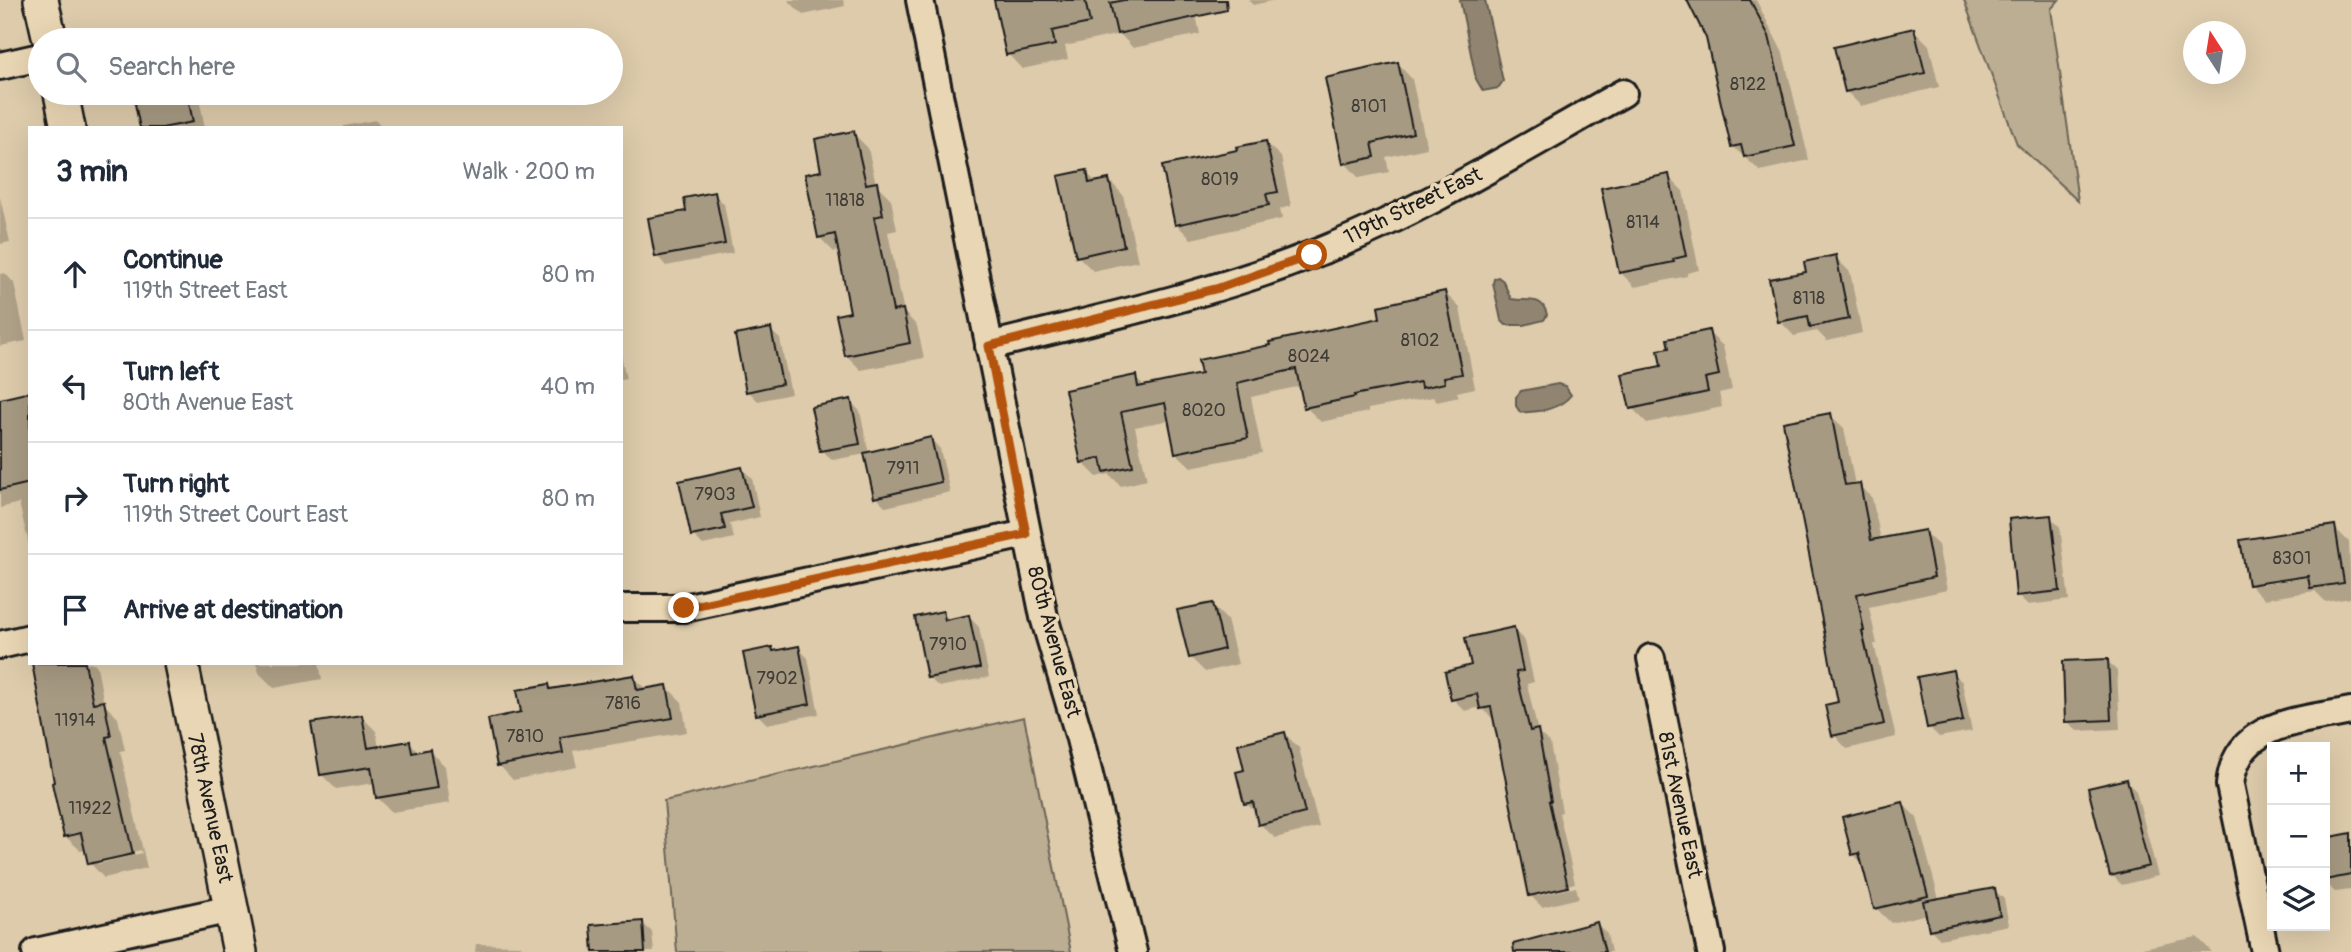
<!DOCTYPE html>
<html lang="en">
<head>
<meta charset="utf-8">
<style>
	body { margin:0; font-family:Pangolin,sans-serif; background:#f2f2f3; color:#1f2937 }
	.controls { position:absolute; right:21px; bottom:21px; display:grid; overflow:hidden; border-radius:0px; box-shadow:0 7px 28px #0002 }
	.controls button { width:63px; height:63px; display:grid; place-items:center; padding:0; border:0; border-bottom:2px solid #e0e1e3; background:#fff; color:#1f2937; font:35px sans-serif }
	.compass { position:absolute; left:2183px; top:21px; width:63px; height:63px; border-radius:50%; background:#fff; box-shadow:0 7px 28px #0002; rotate:348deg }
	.stop { position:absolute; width:21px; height:21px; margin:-16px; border:5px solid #b45309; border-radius:50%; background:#fff }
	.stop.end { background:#b45309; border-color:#fff; box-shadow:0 2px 7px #0008 }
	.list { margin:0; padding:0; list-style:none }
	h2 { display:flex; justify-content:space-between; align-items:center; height:91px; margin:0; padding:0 28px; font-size:30px }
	h2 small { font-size:23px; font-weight:400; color:#747a83 }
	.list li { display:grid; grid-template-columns:46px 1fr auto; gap:21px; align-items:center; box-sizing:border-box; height:112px; padding:0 28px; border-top:2px solid #e0e1e3 }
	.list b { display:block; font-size:26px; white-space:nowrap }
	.list p { margin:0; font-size:23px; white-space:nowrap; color:#747a83 }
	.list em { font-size:23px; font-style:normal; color:#747a83 }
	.icon { flex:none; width:38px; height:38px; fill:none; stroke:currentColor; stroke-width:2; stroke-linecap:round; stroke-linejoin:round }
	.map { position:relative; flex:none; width:2351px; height:952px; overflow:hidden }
	.search { position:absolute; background:#fff; box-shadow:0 7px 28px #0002; left:28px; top:28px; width:595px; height:77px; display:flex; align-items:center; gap:18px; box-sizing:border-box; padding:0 24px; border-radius:38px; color:#747a83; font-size:26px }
	.panel { position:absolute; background:#fff; box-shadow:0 7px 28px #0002; left:28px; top:126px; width:595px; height:539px; border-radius:0px }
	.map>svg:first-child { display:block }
</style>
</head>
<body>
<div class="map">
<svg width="2351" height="952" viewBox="0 0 2351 952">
	<rect width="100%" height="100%" fill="#ddcbab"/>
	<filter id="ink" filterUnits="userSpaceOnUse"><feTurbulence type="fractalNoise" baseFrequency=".0143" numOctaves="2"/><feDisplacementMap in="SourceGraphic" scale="14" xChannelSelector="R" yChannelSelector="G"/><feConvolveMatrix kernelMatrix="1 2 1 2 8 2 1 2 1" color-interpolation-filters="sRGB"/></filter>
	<g filter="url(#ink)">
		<g fill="#bcae93" stroke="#6c6558" stroke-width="2">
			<path d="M1964,0h95l-8,9 27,192 -61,-57z"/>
			<path d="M1024,717l47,235h-394l-13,-151z"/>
		</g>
		<g fill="#918572" stroke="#625b50" stroke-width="2">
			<path d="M1460,0h25l18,81 -5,7 -15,3 -7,-12z"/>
			<path d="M1498,277l5,4 8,18c17,3 32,-4 36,16l-3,5 -20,5h-18l-5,-5 -8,-37 1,-4z"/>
			<path d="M1558,384l7,2 6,9c-11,14 -33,18 -51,17l-4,-6v-9l5,-6z"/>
		</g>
		<g fill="#0003" fill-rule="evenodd">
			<path d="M788,0h55l2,6 -42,9z"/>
			<path d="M995,0h198l7,34 -67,14 -13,-14 -55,12 3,13 -46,10 -14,-15z"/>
			<path d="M1248,0h27l-22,5z"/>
			<path d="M1689,0h67l27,53 26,107 -49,11 -28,-25 -24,-109z"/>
			<path d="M1914,30l15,15 10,42 -78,19 -15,-15z"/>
			<path d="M175,34l6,6h-35z"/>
			<path d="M1398,64l14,15 15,69 -41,9 3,15 -30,6 -14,-15z"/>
			<path d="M142,93h56l7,35h-64z"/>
			<path d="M376,120l7,8h-39v-2z"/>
			<path d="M853,133l15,15 8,36 15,15 6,31 -9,2 16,80 13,14 7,32 -63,12 -15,-15 6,-41 -12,-63 -6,1 -15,-15 4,-64z"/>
			<path d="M1266,143l15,14 10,49 -11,3 2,10 -91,20 -15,-15 63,-73z"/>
			<path d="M1086,172l11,11 12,-3 14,15 15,66 -45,10 -15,-15z"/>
			<path d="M1668,176l15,15 16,79 -12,3v3l-52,11 -15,-15z"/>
			<path d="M714,194l10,10 9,49 -67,13 -9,-10 31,-44z"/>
			<path d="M0,197l10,45 -10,2z"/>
			<path d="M1835,257l15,15 12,61 -35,8 -10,-10 -23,5 -14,-15 28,-48z"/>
			<path d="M5,273l9,10 12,58 -26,5v-72z"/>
			<path d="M1445,293l15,15 15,80 -18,4 2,5 -22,5 -4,-5 -65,12v3l-47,10 -15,-15 -5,-21 -50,11 11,56 -71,14 -15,-14 -6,-33 -35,7 12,53 -26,6 -12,-12 -12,3 -15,-15 53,-85 11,10 57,-12 69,-28 110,-28z"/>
			<path d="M770,330l10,9 11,55 -33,7 -10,-10z"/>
			<path d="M1708,332l15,14 9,44 -13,3 3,14 -75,16 -15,-15 31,-41 8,-18z"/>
			<path d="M621,355l5,24 -5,1z"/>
			<path d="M30,394v155l-11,-46 -19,5v-107z"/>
			<path d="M850,401l10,10 9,43 62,-15 9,10 10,43 -64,15 -10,-10 -10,-43 -34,6 -10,-10z"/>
			<path d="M1830,415l14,13 11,57h4l13,13 9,42 43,-8 14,13 9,45 -78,17 8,37h-3l22,93 -49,12 -13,-14 6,-32z"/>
			<path d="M742,469l10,9 8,39 -30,7 4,14 -31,7 -10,-10z"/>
			<path d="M2050,517l10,10 9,73 -41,5 -10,-10z"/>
			<path d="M2334,527l15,15 2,56 -25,4 -11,-11 -51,8 -15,-15zM2316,573l1,3 -58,9v-4z"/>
			<path d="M1212,605l15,15 11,44 -33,8 -15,-15z"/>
			<path d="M942,613l8,7 19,-3 10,10 10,50 -50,10 -10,-9z"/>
			<path d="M1513,629l12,12 9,41 -7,2 11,48 12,11 12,69 -3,1 16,70 -38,9v4l39,-9 3,11 -37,9 -12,-12 -36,-175 -13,-13 -16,4 -12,-12 20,-32z"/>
			<path d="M798,648l10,10 11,56 -52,10 -10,-10 15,-65 3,3z"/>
			<path d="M2107,661l10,10 3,58 -43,2 -10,-10z"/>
			<path d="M34,663h60l3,3 7,38 14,14 7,32 -5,1 27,117 -43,10 -14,-15 -3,-13 -6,1 -15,-14 -12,-53 2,-1zM141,850l1,3 -44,11v-4z"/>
			<path d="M257,663h62l3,16 -48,9 -15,-15z"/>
			<path d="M1952,672l10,10 10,49 -33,6 -10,-10z"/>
			<path d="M634,677l13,13 20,-3 15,15 5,30 -114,19 4,16 -64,13 -14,-15 24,-52 25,-27 4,4z"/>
			<path d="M361,716l15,15 3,17 31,-5 10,10 10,-2 15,15 5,37 -58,9 -15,-15 -2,-14 -39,6 -14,-14z"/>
			<path d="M1284,733l15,15 20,79 -44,11 -15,-14 -2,-9 -12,-12 1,-32z"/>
			<path d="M2126,781l10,10 22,85 -36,9 -10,-10z"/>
			<path d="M1902,803l15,15 22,81 55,-9 10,9 5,26 -69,14 -10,-10 -3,-15 -36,9 -15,-15 -12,-43 -11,-11z"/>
			<path d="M2351,835v55l-16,2 -10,-9v-43z"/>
			<path d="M642,923l10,9 2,20h-59z"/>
			<path d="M1597,924l10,10 4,18h-81z"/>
			<path d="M2197,937l15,15h-84v-1z"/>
			<path d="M476,944l44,1 6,7h-51z"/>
		</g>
		<g fill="#a79a83" stroke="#1c1c1c" stroke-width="2">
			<path d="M994,0h91l5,23 -38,8 3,14 -49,10z"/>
			<path d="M1124,0h102l1,10 -110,24 -7,-31z"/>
			<path d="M1687,0h63l19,36 26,110 -51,11 -3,-12 -10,2 -25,-109z"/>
			<path d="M1914,28l11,45 -80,19 -11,-45z"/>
			<path d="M1398,62l15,71 -41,10 3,14 -32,7 -18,-86z"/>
			<path d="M141,93h46l6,29 -31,6h-22l-6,-29 8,-1z"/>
			<path d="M854,131l12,53 11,-2 6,33 -9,2 19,94 10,-2 7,34 -65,13 -9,-41 14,-3 -15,-78 -17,4 -13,-64 16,-3 -6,-32z"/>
			<path d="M1266,141l12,51 -12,2 3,11 -94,20 -13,-59 75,-16 -1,-3z"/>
			<path d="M1087,170l2,13 20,-4 15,67 -48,11 -18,-81z"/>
			<path d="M1669,174l17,82 -13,3 1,3 -55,11 -18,-85z"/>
			<path d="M715,192l10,52 -70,13 -7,-39 38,-7 -2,-13z"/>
			<path d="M1836,255l13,64 -39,8 -2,-11 -30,6 -9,-43 37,-7 -2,-10z"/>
			<path d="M1445,291l17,83 -18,3 1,6 -24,5 -1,-6 -66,13 1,2 -51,11 -8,-39 -59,14 11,55 -73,15 -10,-50 -44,9 12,54 -29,6 -3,-14 -20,5 -16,-73 71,-15 2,12 63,-13 -3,-14 72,-15 -1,-3 111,-24 -2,-12z"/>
			<path d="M771,328l11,56 -36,8 -11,-57z"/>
			<path d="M1709,330l10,45 -14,3 3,14 -78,17 -8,-35 39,-8 -3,-16 11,-2 -2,-9z"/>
			<path d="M30,392v91l-30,7v-91z"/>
			<path d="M851,399l9,45 -40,7 -9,-44z"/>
			<path d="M1831,413l14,72 15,-2 11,57 54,-10 9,47 -77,17 7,37h-2l22,93 -52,12 -7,-31 13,-3 -55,-280z"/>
			<path d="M931,437l10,45 -67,16 -10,-45z"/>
			<path d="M742,467l10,40 -31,7 4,15 -34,7 -12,-55z"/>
			<path d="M2051,515l9,76 -44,5 -7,-77z"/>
			<path d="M2335,525l9,58 -34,5 -2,-12 -60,9 -8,-45z"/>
			<path d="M1213,603l11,46 -35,9 -12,-48z"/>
			<path d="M943,611l2,9 24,-5 11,53 -53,10 -12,-61z"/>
			<path d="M1514,627l9,44 -7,1 14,59 8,-2 13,72h-2l19,86 -39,9 -38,-189 -11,2 -3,-15 -26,6 -6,-28 26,-7 -6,-27z"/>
			<path d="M799,646l11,58 -54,11 -13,-62 29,-6 1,4z"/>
			<path d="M2108,659l3,61 -46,2 -2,-61z"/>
			<path d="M32,663h53l8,40 11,-2 7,35 -5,1 27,117 -45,10 -7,-31 -17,4 -12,-54 2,-1z"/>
			<path d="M1953,670l10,51 -36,7 -10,-51z"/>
			<path d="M634,675l3,15 30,-5 6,33 -113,19 3,16 -66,13 -9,-47 33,-7 -4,-22 32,-6 1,5z"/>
			<path d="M362,715l6,33 42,-7 2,12 18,-4 7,39 -61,10 -5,-31 -51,8 -9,-52z"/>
			<path d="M1285,732l20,81 -47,12 -5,-23 -9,2 -8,-32 8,-2 -6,-26z"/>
			<path d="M2127,779l22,87 -39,10 -22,-88z"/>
			<path d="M1903,802l25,94 -54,13 -15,-56 -7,2 -10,-38z"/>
			<path d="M2351,833v42l-26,5v-42z"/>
			<path d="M1995,888l5,27 -71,15 -6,-29z"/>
			<path d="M643,921l2,31h-52l-2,-27z"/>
			<path d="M1597,922l8,30h-91l-1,-8z"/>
		</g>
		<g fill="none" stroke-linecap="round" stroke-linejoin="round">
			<g stroke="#1c1c1c" stroke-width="32">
				<g id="minor">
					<path d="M920,0l124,617 35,118 54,217"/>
					<path d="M0,66l40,-9"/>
					<path d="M989,346c108,-27 218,-50 322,-91 109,-42 210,-105 312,-162"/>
					<path d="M621,608h63l342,-74"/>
					<path d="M0,645l30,-7"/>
					<path d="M1651,658l60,294"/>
					<path d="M36,952l195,-43"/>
					<path d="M2265,952l-35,-167c6,-64 72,-64 121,-74"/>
				</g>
			</g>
			<g stroke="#1c1c1c" stroke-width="38">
				<g id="tertiary">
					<path d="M41,0l9,40"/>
					<path d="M61,93l7,35"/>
					<path d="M181,663l59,289"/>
				</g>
			</g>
			<use href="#minor" stroke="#e9d6b4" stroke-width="26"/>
			<use href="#tertiary" stroke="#e9d6b4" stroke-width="33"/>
		</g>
	</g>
	<g fill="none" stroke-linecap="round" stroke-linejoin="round" filter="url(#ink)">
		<path stroke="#b45309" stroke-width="9" d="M684,608l342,-74 -37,-188 230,-58 93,-33"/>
	</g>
	<g text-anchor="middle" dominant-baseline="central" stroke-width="7" stroke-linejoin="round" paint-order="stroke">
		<g font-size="18" fill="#3f3c36">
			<text x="1748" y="84">8122</text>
			<text x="1369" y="106">8101</text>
			<text x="1220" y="179">8019</text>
			<text x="845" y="200">11818</text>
			<text x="1643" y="222">8114</text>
			<text x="1809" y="298">8118</text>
			<text x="1420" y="340">8102</text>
			<text x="1309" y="356">8024</text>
			<text x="1204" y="410">8020</text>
			<text x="903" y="468">7911</text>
			<text x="715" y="494">7903</text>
			<text x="2292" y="558">8301</text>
			<text x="948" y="644">7910</text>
			<text x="777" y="678">7902</text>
			<text x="623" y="703">7816</text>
			<text x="75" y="720">11914</text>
			<text x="525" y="736">7810</text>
			<text x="90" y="808">11922</text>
		</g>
		<g font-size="21" fill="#1c1c1c" stroke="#e9d6b4">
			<text transform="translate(1413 206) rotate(-26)">119th Street East</text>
			<text transform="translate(1054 642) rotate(75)">80th Avenue East</text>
			<text transform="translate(1680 805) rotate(78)">81st Avenue East</text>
			<text transform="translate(210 808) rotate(78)">78th Avenue East</text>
		</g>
	</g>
</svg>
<div class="controls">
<button>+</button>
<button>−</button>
<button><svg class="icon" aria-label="layers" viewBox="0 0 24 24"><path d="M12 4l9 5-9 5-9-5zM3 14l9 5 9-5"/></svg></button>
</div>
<svg class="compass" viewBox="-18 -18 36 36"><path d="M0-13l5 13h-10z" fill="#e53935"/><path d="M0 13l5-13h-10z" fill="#747a83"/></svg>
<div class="stop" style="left:1312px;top:255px"></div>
<div class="stop end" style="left:684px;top:608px"></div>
<div class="search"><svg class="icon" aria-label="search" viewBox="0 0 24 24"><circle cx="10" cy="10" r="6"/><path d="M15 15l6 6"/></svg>Search here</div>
<section class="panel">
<h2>3 min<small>Walk · 200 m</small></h2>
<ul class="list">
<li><svg class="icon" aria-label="ahead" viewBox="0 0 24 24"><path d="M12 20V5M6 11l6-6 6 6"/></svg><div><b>Continue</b><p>119th Street East</p></div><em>80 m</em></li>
<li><svg class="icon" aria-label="left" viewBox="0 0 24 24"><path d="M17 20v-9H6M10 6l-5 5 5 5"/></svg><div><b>Turn left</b><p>80th Avenue East</p></div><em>40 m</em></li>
<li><svg class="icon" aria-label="right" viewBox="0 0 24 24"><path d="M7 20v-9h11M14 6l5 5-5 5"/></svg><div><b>Turn right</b><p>119th Street Court East</p></div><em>80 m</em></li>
<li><svg class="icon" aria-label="arrive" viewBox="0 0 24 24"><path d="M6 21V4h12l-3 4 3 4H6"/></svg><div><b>Arrive at destination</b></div></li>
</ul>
</section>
</div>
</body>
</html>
